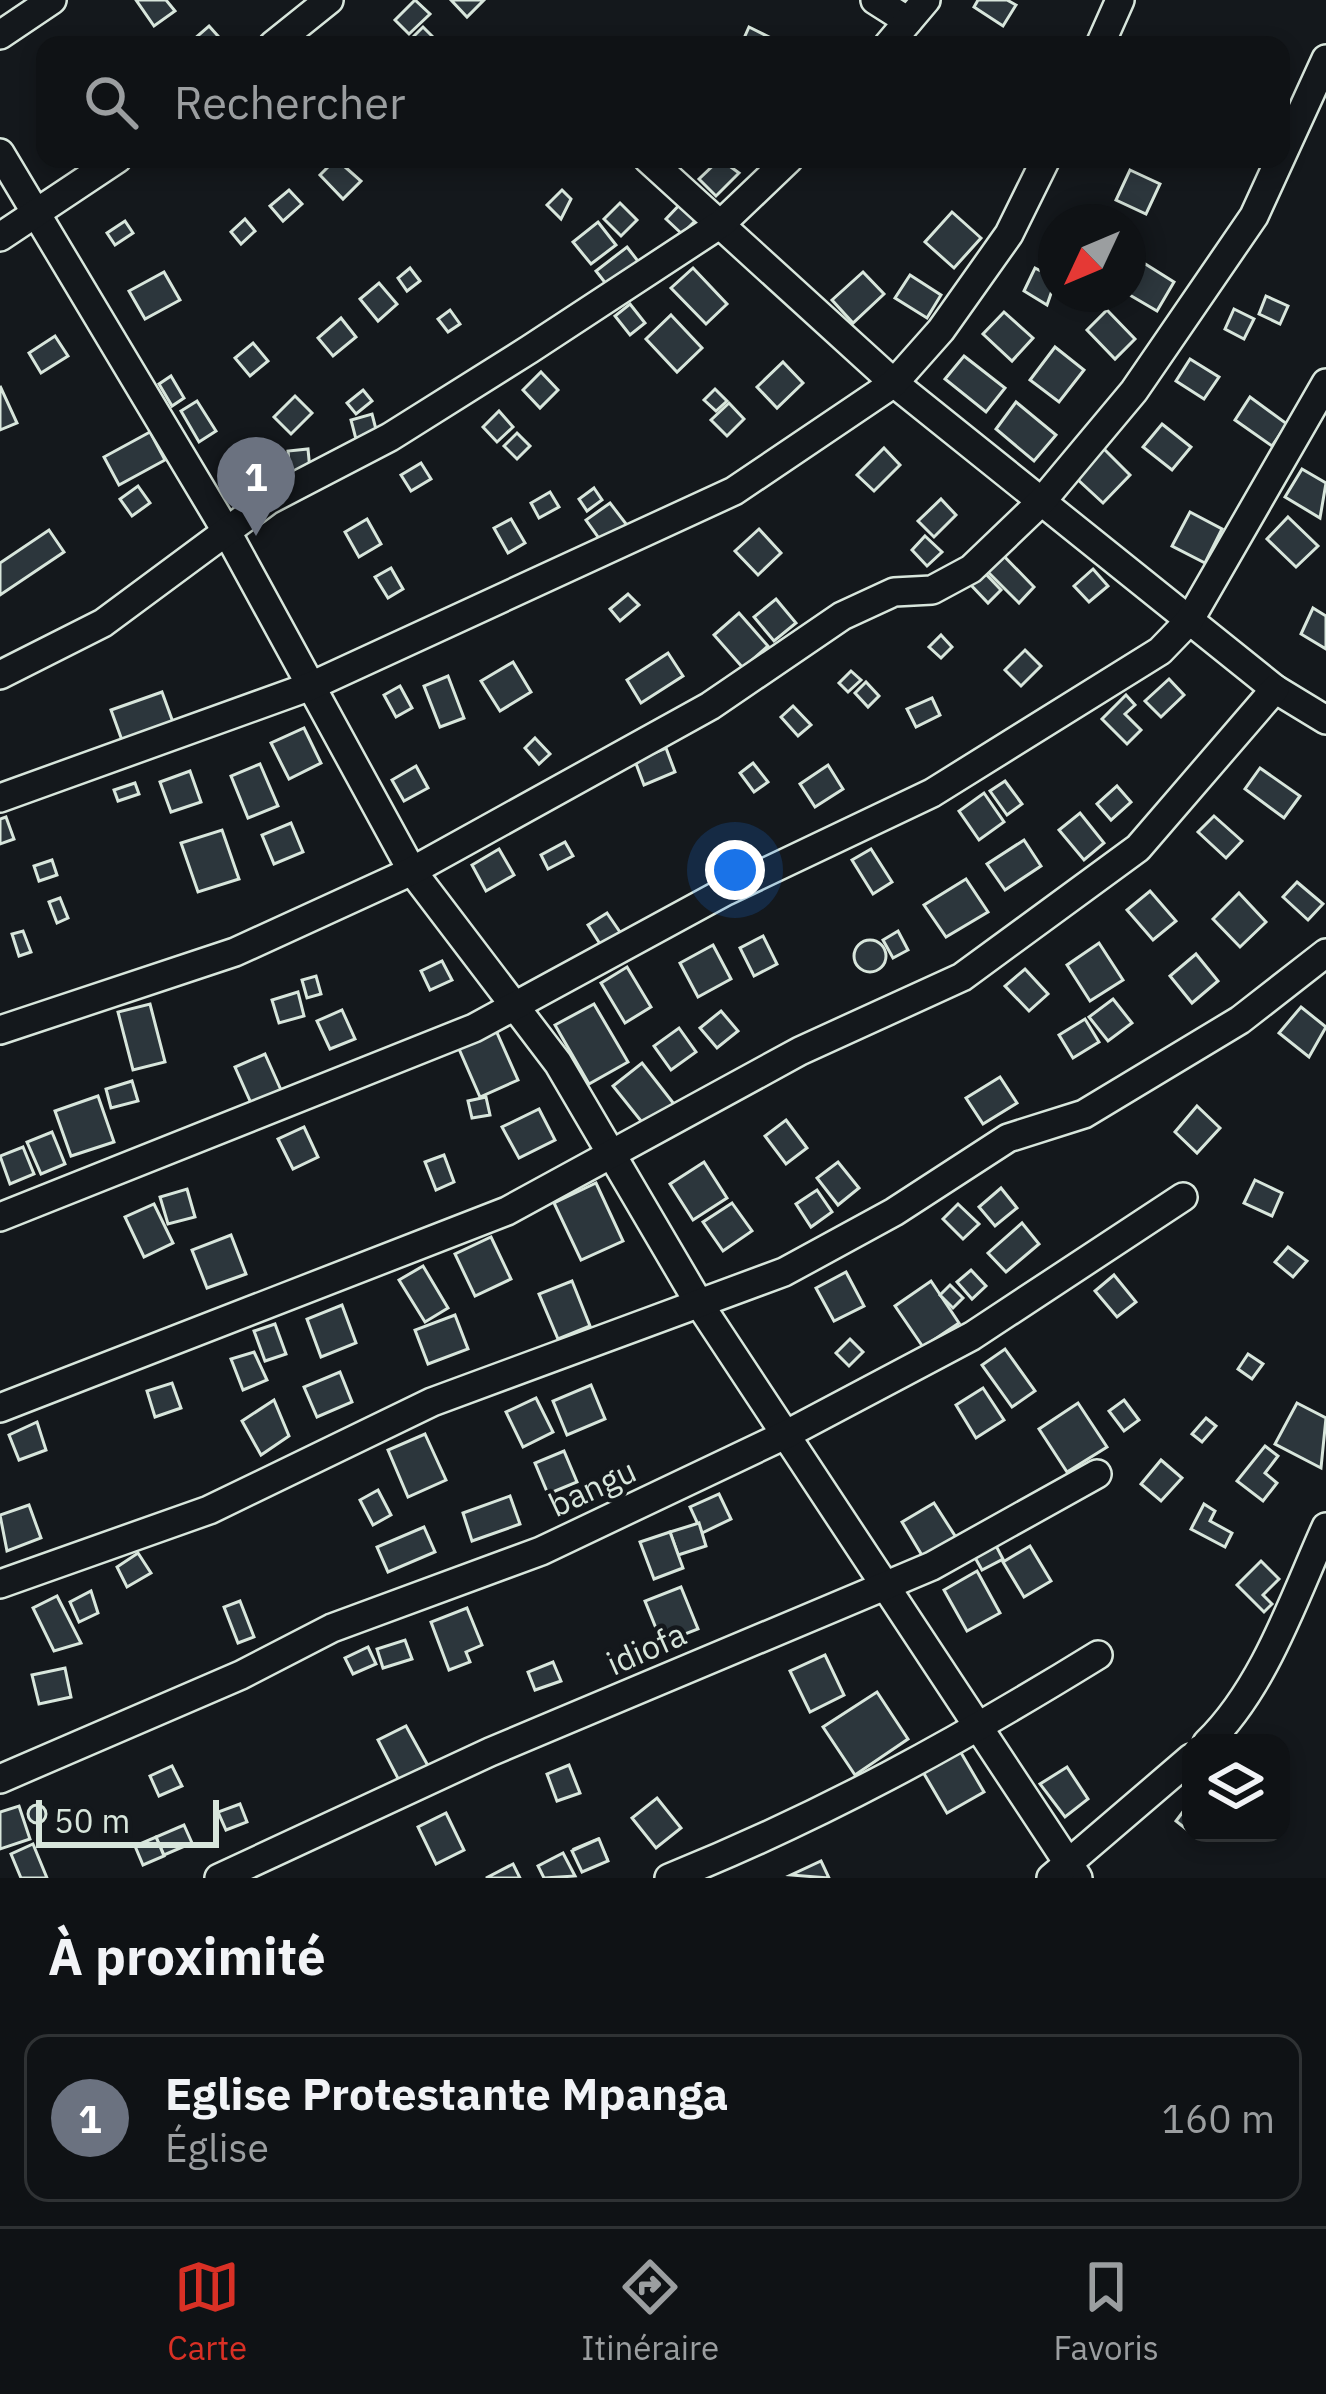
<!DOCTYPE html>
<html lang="fr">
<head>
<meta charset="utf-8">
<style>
	body { margin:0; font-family:"IBM Plex Sans",sans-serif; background:#1d2022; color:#f1f3f6 }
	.controls { position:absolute; right:36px; bottom:36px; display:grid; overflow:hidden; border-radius:24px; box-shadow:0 6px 18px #0003 }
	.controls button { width:108px; height:108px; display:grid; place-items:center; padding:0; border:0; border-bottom:3px solid #2f3234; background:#0f1215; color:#f1f3f6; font:60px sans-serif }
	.compass { position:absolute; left:1038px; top:204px; width:108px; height:108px; border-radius:50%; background:#0f1215; box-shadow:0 6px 18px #0003; rotate:226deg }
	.scale { position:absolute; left:36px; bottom:30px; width:183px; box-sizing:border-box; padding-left:12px; border:6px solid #d8e6dc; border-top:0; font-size:33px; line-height:42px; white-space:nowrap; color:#d8e6dc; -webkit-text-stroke:9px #14181c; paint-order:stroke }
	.you { position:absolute; left:735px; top:870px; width:42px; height:42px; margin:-30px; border:9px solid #fff; border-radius:50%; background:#1a73e8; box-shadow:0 0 0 18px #1a73e833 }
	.badge { display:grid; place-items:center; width:78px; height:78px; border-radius:50%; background:#d93025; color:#fff; font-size:39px; font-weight:700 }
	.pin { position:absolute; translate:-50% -99px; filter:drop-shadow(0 3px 6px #0008) }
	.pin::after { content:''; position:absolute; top:63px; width:42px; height:36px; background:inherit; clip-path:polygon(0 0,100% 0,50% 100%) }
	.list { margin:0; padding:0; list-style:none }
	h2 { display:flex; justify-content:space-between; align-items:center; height:156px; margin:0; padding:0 48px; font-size:51px }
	h2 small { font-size:39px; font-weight:400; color:#9b9ea0 }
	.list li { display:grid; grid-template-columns:78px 1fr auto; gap:36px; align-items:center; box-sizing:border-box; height:168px; margin:0 24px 24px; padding:0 24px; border:3px solid #2f3234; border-radius:24px }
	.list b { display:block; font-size:45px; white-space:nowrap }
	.list p { margin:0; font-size:39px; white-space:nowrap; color:#9b9ea0 }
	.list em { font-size:39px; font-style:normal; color:#9b9ea0 }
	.icon { flex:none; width:66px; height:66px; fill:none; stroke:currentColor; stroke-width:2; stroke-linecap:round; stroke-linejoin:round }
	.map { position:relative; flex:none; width:1326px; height:1878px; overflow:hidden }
	.search { position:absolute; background:#0f1215; box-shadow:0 6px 18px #0003; left:36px; right:36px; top:36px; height:132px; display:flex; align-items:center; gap:30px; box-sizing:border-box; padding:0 42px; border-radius:24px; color:#9b9ea0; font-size:45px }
	.sheet { height:348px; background:#0f1215 }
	nav { display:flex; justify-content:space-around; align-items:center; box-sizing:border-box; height:168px; border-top:3px solid #2f3234; background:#0f1215; font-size:33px; color:#9b9ea0 }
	nav a { display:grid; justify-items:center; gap:6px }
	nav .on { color:#d93025 }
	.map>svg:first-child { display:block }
</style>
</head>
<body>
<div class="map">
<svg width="1326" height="1878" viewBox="0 0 1326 1878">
	<rect width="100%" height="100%" fill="#14181c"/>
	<g fill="#2c363c" stroke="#d8e6dc" stroke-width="3">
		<path d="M136,0h30l9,11 -21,15z"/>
		<path d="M415,0l15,14 -21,20 -14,-14z"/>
		<path d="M451,0h33l-17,17z"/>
		<path d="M978,0h29l9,5 -13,21 -29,-19z"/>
		<path d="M209,26l17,19h-26l-6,-6z"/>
		<path d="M423,27l10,10 -16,8 -6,-6z"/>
		<path d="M749,27l22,11 -3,7h-27z"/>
		<path d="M336,159l25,22 -18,18 -23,-24z"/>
		<path d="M720,159l19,14 -23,23 -17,-17z"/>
		<path d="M1130,170l30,14 -14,30 -30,-14z"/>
		<path d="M289,190l13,14 -19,17 -13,-15z"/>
		<path d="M562,190l9,9 -10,20 -14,-14z"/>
		<path d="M685,199l16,16 -19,19 -16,-15z"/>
		<path d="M620,203l17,17 -16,16 -17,-17z"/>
		<path d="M952,212l29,26 -27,30 -29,-26z"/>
		<path d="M245,219l10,12 -14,13 -10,-12z"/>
		<path d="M125,221l8,12 -18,12 -8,-12z"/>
		<path d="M598,222l18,23 -25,19 -18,-22z"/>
		<path d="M627,247l14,18 -31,24 -14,-18z"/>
		<path d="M1131,255l43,27 -17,29 -29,-17z"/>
		<path d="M410,268l10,13 -13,10 -9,-13z"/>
		<path d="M693,268l34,36 -21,20 -35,-36z"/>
		<path d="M1035,268l21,11 -9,26 -23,-14z"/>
		<path d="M164,272l16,28 -35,19 -16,-28z"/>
		<path d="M863,272l21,22 -31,29 -21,-23z"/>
		<path d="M910,275l31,20 -14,23 -32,-20z"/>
		<path d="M379,283l18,21 -19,17 -18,-22z"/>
		<path d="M1266,296l22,10 -8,18 -21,-10z"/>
		<path d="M630,304l15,19 -15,12 -15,-19z"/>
		<path d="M1234,309l20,10 -10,20 -19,-10z"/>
		<path d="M450,310l10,14 -12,8 -10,-13z"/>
		<path d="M1107,310l28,29 -20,20 -28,-29z"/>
		<path d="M1004,312l29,26 -21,23 -29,-27z"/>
		<path d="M671,315l31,33 -25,24 -31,-33z"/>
		<path d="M341,318l15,19 -23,19 -15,-18z"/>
		<path d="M55,336l13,20 -27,17 -12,-20z"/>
		<path d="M253,343l15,18 -18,15 -15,-18z"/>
		<path d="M1055,347l29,23 -25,32 -29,-22z"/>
		<path d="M964,356l41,32 -19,24 -41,-33z"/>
		<path d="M1190,359l29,18 -15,22 -28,-18z"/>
		<path d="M783,362l20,21 -26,25 -20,-21z"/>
		<path d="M541,372l17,18 -18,18 -17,-18z"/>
		<path d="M171,376l13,22 -12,8 -13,-22z"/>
		<path d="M0,386l17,37 -17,7z"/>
		<path d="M715,389l12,12 -11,10 -12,-11z"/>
		<path d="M363,390l9,11 -16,13 -9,-11z"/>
		<path d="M295,396l17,17 -21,21 -17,-17z"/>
		<path d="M1250,397l37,27 -15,22 -37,-26z"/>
		<path d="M197,401l19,30 -17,11 -18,-31z"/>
		<path d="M1016,402l40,33 -22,26 -38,-32z"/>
		<path d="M729,403l15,16 -17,17 -16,-16z"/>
		<path d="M499,411l14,16 -16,15 -14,-15z"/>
		<path d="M372,414l6,23 -21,6 -6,-23z"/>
		<path d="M1162,424l29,23 -19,23 -29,-23z"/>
		<path d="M150,432l15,28 -46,25 -15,-28z"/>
		<path d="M517,433l13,13 -13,13 -13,-13z"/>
		<path d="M884,448l16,17 -26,26 -17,-16z"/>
		<path d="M308,449l2,21 -20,2 -2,-21z"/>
		<path d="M1104,449l26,26 -27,28 -27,-25z"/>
		<path d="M421,463l10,16 -20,12 -10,-16z"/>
		<path d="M1302,469l24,14 -6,35 -35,-21z"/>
		<path d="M138,486l12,17 -18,13 -12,-17z"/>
		<path d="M594,488l8,12 -15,11 -8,-12z"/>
		<path d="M550,492l9,15 -20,11 -8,-15z"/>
		<path d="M941,499l15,16 -22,22 -16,-16z"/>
		<path d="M610,503l23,30 -25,18 -22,-31z"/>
		<path d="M1190,512l32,17 -17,34 -33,-17z"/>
		<path d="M1288,517l30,29 -22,21 -29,-28z"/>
		<path d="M367,519l14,25 -22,13 -14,-25z"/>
		<path d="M511,519l14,24 -17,10 -14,-25z"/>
		<path d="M759,529l22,24 -23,22 -23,-24z"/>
		<path d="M49,530l15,22 -64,43v-32z"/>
		<path d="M925,536l17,16 -15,14 -15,-16z"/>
		<path d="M1000,552l34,35 -15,16 -35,-35z"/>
		<path d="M391,568l12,21 -15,9 -13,-21z"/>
		<path d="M1093,569l15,17 -19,16 -15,-16z"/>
		<path d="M982,570l19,20 -13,13 -19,-20z"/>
		<path d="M628,594l11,11 -19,16 -10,-12z"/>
		<path d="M776,599l20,24 -22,18 -20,-24z"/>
		<path d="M1313,608l13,8v33l-25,-15z"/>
		<path d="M739,613l29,33 -25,22 -29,-33z"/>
		<path d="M941,635l11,12 -11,11 -12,-11z"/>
		<path d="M1025,650l16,16 -20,20 -16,-16z"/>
		<path d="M668,653l15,23 -42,27 -14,-23z"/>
		<path d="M513,662l18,30 -31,19 -19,-30z"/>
		<path d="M851,671l10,9 -13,12 -9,-9z"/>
		<path d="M448,676l16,42 -24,9 -16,-41z"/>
		<path d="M1169,679l15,16 -23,22 -16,-16z"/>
		<path d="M866,682l13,14 -11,11 -13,-14z"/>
		<path d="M400,686l12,22 -16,9 -12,-22z"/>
		<path d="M162,692l12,33 -51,18 -12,-33z"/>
		<path d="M1126,695l9,10 -10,9 16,16 -14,14 -25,-25z"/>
		<path d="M932,698l8,17 -24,12 -9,-18z"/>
		<path d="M793,706l18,19 -13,11 -17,-19z"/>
		<path d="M304,728l17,35 -32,16 -18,-36z"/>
		<path d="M535,738l15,16 -11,10 -14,-16z"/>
		<path d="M666,748l9,24 -31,13 -9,-24z"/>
		<path d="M753,763l15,19 -14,10 -14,-19z"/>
		<path d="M260,764l18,42 -30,12 -17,-42z"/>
		<path d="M828,765l15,24 -28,18 -15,-23z"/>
		<path d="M416,766l12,22 -24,13 -12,-21z"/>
		<path d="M1260,768l40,28 -16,22 -39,-29z"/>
		<path d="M190,771l11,31 -30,10 -11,-30z"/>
		<path d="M1005,781l17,23 -15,11 -17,-24z"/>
		<path d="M135,783l4,11 -21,7 -4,-11z"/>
		<path d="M1117,786l14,16 -20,18 -14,-16z"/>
		<path d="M984,793l20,29 -25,18 -20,-29z"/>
		<path d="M1080,813l24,30 -20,17 -25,-30z"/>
		<path d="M1214,816l28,25 -16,17 -28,-26z"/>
		<path d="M6,817l8,22 -14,5v-25z"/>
		<path d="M291,823l12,29 -29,12 -12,-29z"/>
		<path d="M222,830l17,49 -41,13 -17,-49z"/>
		<path d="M1024,840l17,26 -36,24 -18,-26z"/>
		<path d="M565,842l8,14 -25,13 -7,-14z"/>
		<path d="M499,849l15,26 -28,16 -14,-26z"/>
		<path d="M871,849l21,33 -19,12 -21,-34z"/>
		<path d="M52,860l5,15 -18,6 -5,-15z"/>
		<path d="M966,879l22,33 -42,25 -22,-32z"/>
		<path d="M1297,882l26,22 -15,16 -25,-23z"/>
		<path d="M1150,891l26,30 -23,19 -26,-30z"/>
		<path d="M1239,893l27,29 -26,25 -27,-28z"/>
		<path d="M60,898l8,20 -11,5 -8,-21z"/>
		<path d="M607,913l15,22 -20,12 -14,-22z"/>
		<path d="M23,931l8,21 -12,4 -7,-22z"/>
		<path d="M898,931l10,19 -15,8 -10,-18z"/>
		<path d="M763,936l14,28 -23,12 -14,-28z"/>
		<circle cx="870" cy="956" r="16"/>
		<path d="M1099,943l24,37 -33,21 -23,-36z"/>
		<path d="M713,945l18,34 -33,18 -18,-34z"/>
		<path d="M1196,954l22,27 -26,22 -22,-27z"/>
		<path d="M442,961l10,19 -22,10 -9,-19z"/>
		<path d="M627,967l24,40 -26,16 -24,-40z"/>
		<path d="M1025,969l23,25 -19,17 -24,-25z"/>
		<path d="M316,976l5,18 -14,4 -5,-18z"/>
		<path d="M298,992l6,24 -25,7 -7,-23z"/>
		<path d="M1113,999l19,24 -24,18 -19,-24z"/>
		<path d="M150,1004l15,58 -32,8 -15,-58z"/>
		<path d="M594,1004l34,58 -39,22 -34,-59z"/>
		<path d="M1301,1007l25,20 -17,30 -30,-24z"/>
		<path d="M342,1010l13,29 -25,10 -13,-28z"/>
		<path d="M721,1011l17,20 -21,17 -17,-20z"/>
		<path d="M1085,1019l14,23 -26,16 -14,-23z"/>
		<path d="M494,1026l24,54 -38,17 -24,-55z"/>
		<path d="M679,1028l17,24 -25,18 -17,-24z"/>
		<path d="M265,1054l16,36 -30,13 -16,-36z"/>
		<path d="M642,1063l32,41 -29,22 -32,-40z"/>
		<path d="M1000,1077l17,26 -34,21 -17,-26z"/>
		<path d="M132,1081l6,20 -27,7 -5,-19z"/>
		<path d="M98,1096l16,46 -43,14 -16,-45z"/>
		<path d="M486,1097l4,18 -18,3 -4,-17z"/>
		<path d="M1197,1106l23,22 -23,25 -22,-21z"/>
		<path d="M539,1109l16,31 -36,18 -17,-31z"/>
		<path d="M786,1120l21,28 -21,16 -21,-28z"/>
		<path d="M304,1127l14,30 -25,12 -15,-30z"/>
		<path d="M52,1132l13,32 -24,10 -14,-32z"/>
		<path d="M23,1147l11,27 -24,10 -10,-28z"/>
		<path d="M444,1155l10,27 -18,8 -11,-28z"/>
		<path d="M704,1162l23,36 -34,22 -23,-36z"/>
		<path d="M838,1162l21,26 -21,17 -21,-27z"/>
		<path d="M1255,1180l27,13 -10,23 -28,-13z"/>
		<path d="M596,1183l27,58 -42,19 -27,-57z"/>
		<path d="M1001,1188l16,20 -22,18 -16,-19z"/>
		<path d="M187,1189l8,28 -27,7 -8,-27z"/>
		<path d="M817,1190l15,22 -21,15 -15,-23z"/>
		<path d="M732,1203l20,28 -29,20 -20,-29z"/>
		<path d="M154,1204l19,39 -29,14 -19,-40z"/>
		<path d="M958,1204l21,20 -16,15 -20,-20z"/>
		<path d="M1022,1223l17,21 -33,28 -18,-19z"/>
		<path d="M231,1235l15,39 -39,14 -15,-38z"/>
		<path d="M491,1237l20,42 -36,17 -20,-42z"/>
		<path d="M1288,1247l19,14 -14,16 -18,-15z"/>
		<path d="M423,1266l25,42 -23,14 -26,-42z"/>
		<path d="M971,1270l15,16 -14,13 -15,-17z"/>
		<path d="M846,1272l18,34 -30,15 -18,-33z"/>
		<path d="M1114,1275l22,27 -19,15 -22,-26z"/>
		<path d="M572,1281l18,45 -32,13 -19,-45z"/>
		<path d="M931,1281l28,42 -36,24 -28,-41z"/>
		<path d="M950,1285l13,13 -10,10 -13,-13z"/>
		<path d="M342,1305l14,38 -35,14 -14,-38z"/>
		<path d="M455,1315l13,34 -40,15 -13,-34z"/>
		<path d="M275,1324l11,30 -21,7 -11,-30z"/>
		<path d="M850,1339l13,13 -14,14 -13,-13z"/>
		<path d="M1005,1349l30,42 -23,16 -30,-42z"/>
		<path d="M254,1352l13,28 -24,10 -12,-31z"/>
		<path d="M1248,1354l15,10 -11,15 -14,-10z"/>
		<path d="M340,1372l12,30 -35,15 -13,-30z"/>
		<path d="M172,1383l9,25 -26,9 -8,-26z"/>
		<path d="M591,1385l14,34 -38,16 -14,-34z"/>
		<path d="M983,1388l21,32 -28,18 -20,-33z"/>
		<path d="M536,1398l17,34 -30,15 -17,-35z"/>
		<path d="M274,1400l15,36 -28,19 -19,-34z"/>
		<path d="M1124,1400l15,20 -15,11 -15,-20z"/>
		<path d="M1078,1403l29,44 -40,25 -28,-43z"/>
		<path d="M1297,1403l29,15 -5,50 -46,-24z"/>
		<path d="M1206,1418l10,8 -14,16 -10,-8z"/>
		<path d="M37,1422l9,28 -27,10 -10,-25z"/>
		<path d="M425,1434l21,46 -38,17 -20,-47z"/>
		<path d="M1265,1446l13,10 -13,17 12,10 -14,18 -26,-20z"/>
		<path d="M564,1451l13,31 -29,12 -13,-31z"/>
		<path d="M1161,1460l21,18 -21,23 -20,-17z"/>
		<path d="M378,1490l13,25 -18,10 -13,-25z"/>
		<path d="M719,1494l12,25 -29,14 -12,-26z"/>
		<path d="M510,1496l10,28 -48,17 -9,-28z"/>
		<path d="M934,1503l25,39 -33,20 -24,-40z"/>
		<path d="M1204,1504l11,7 -5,10 22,12 -7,14 -34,-18z"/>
		<path d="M29,1505l12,33 -34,13 -7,-36z"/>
		<path d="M699,1523l7,23 -28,9 -8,-23z"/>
		<path d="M424,1527l11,25 -47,20 -11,-25z"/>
		<path d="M670,1532l13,36 -29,11 -14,-37z"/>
		<path d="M994,1542l9,17 -21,11 -9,-16z"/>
		<path d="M1030,1546l21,35 -27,16 -21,-35z"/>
		<path d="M138,1553l13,20 -24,14 -10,-20z"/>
		<path d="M1261,1561l18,18 -16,16 9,9 -8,8 -27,-27z"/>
		<path d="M977,1571l23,42 -33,18 -23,-41z"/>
		<path d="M681,1587l17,42 -36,14 -17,-42z"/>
		<path d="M91,1591l7,22 -19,9 -9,-20z"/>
		<path d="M57,1596l24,47 -27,8 -21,-43z"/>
		<path d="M240,1601l14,36 -16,6 -14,-36z"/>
		<path d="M467,1608l15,37 -16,7 4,10 -21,8 -18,-48z"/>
		<path d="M405,1640l7,19 -29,9 -6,-19z"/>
		<path d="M368,1647l8,17 -23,10 -8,-16z"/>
		<path d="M825,1655l19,40 -34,17 -20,-41z"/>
		<path d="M553,1662l8,19 -26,9 -7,-18z"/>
		<path d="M65,1668l6,29 -32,7 -7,-29z"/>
		<path d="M877,1692l31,47 -53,36 -32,-48z"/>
		<path d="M406,1726l26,47 -29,15 -25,-48z"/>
		<path d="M960,1751l24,41 -37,21 -24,-41z"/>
		<path d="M569,1765l11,28 -23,8 -10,-27z"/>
		<path d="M172,1766l10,20 -23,10 -9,-20z"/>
		<path d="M1067,1767l21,32 -23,18 -25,-33z"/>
		<path d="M657,1798l24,30 -25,20 -24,-30z"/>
		<path d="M1191,1801v32l-15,-12z"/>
		<path d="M240,1804l7,18 -21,8 -8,-18z"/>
		<circle cx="37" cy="1814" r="9"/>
		<path d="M19,1806l11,33 -30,10v-37z"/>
		<path d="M446,1813l18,37 -28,14 -18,-37z"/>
		<path d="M184,1825l8,18 -28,12 -8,-18z"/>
		<path d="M156,1837l8,19 -21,9 -8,-19z"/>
		<path d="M598,1839l9,20 -24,11 -9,-21z"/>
		<path d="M599,1839l9,22 -26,11 -10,-21z"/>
		<path d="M33,1844l14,34h-26l-10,-24z"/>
		<path d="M563,1853l12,23 -31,2 -6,-12z"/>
		<path d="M821,1861l8,17 -38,-3z"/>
		<path d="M513,1864l7,14h-34z"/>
	</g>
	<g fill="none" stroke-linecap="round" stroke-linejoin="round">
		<g stroke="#d8e6dc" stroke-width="32">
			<g id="minor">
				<path d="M875,0l33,21"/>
				<path d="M0,35l52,-35"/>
				<path d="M273,45l56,-45"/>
				<path d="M888,45l38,-45"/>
				<path d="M1100,45l20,-45"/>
				<path d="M0,153l228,381 184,337 146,192 142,242 378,573"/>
				<path d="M648,159l246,224 381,306 51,31"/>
				<path d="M0,237l117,-78"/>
				<path d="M0,675l103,-52 166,-123 121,-63 140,-88 192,-126 67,-64"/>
				<path d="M0,798l311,-112 423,-195 160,-108 47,-53 68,-96 37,-75"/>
				<path d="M0,1030l235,-78 177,-81 298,-165 132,-90 52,-24 38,-2 39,-21 71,-68 92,-110 120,-175 72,-157"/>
				<path d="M0,1217l474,-189 252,-137 206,-98 228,-142 29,-30 137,-238"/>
				<path d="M0,1408l507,-197 293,-160 162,-74 176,-129 137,-159"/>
				<path d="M0,1584l209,-74 223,-108 352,-130 110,-60 114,-74 76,-24 156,-94 86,-67"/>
				<path d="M1207,1743c57,-55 87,-145 119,-216"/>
				<path d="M0,1779l241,-104 91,-47 209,-77 246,-117 185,-98 211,-139"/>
				<path d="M219,1878l271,-126 442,-186 165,-92"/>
				<path d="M669,1878c154,-62 288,-136 429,-223"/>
				<path d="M1051,1878l140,-120"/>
			</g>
		</g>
		<use href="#minor" stroke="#14181c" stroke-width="27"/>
	</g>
	<g text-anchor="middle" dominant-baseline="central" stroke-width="9" stroke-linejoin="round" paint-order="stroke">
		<g font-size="33" fill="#d8e6dc" stroke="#14181c">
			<text transform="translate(592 1487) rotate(-25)">bangu</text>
			<text transform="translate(646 1648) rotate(-24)">idiofa</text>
		</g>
	</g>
</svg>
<div class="controls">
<button><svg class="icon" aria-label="layers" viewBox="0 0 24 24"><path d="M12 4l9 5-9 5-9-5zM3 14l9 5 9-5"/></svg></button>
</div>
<svg class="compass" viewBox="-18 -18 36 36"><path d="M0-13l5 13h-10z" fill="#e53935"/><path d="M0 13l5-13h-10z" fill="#9b9ea0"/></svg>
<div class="scale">50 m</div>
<div class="you"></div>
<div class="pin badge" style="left:256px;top:536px;background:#6b7280">1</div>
<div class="search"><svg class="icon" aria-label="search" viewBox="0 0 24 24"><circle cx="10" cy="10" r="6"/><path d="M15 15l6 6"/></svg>Rechercher</div>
</div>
<section class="sheet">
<h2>À proximité<small></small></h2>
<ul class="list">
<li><span class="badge" style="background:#6b7280">1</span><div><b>Eglise Protestante Mpanga</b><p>Église</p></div><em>160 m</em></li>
</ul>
</section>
<nav>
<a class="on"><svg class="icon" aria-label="map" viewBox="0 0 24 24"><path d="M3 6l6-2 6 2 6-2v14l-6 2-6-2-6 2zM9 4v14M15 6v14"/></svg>Carte</a>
<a><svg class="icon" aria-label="directions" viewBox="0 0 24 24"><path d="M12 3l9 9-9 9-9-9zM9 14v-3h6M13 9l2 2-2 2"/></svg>Itinéraire</a>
<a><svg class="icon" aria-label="saved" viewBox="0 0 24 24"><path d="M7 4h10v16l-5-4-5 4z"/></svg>Favoris</a>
</nav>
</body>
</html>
